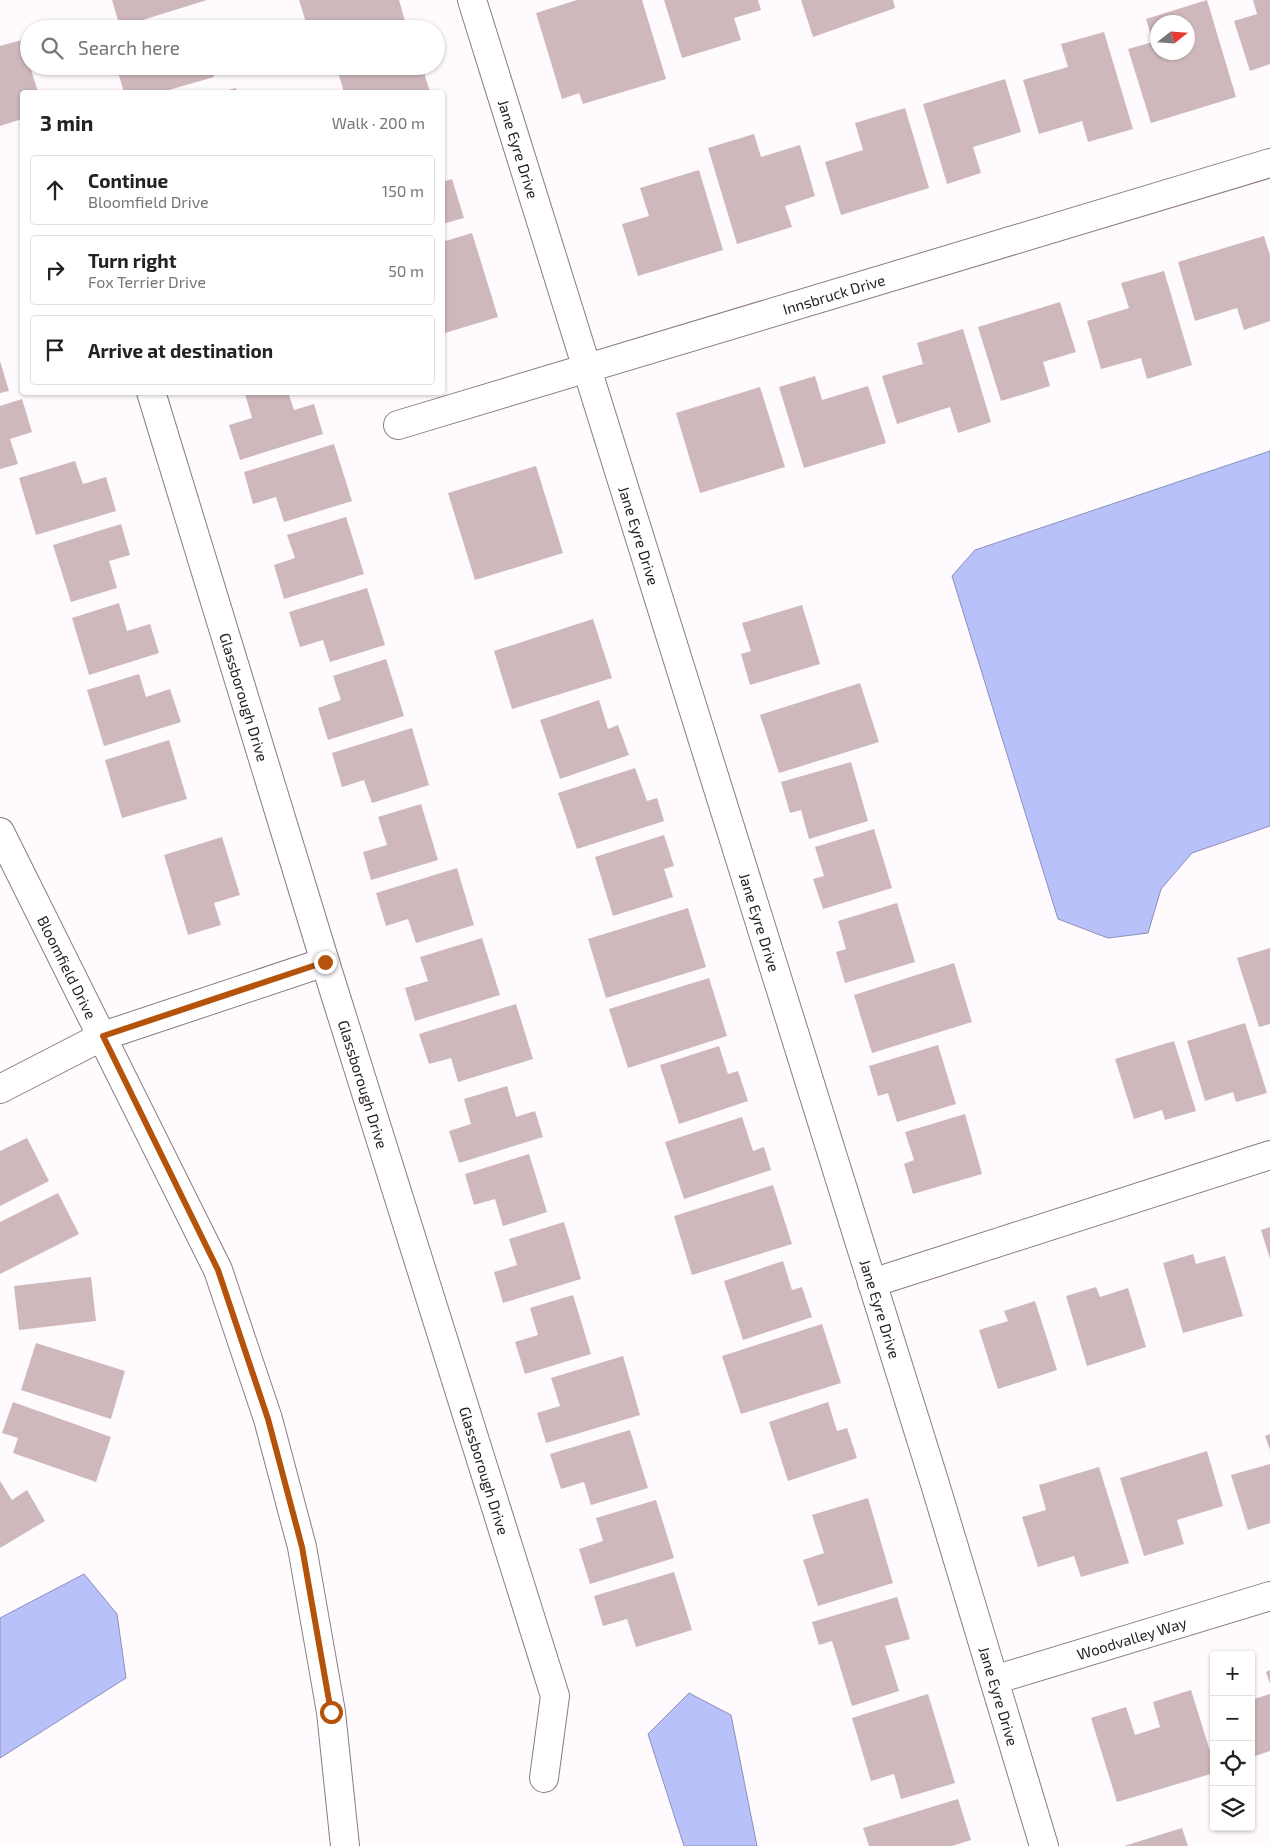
<!DOCTYPE html>
<html lang="en">
<head>
<meta charset="utf-8">
<style>
	body { margin:0; font-family:"Exo 2",sans-serif; background:#f2f2f2; color:#222 }
	.controls { position:absolute; right:15px; bottom:15px; display:grid; overflow:hidden; border-radius:5px; box-shadow:0 1px 4px #0004 }
	.controls button { width:45px; height:45px; display:grid; place-items:center; padding:0; border:0; border-bottom:1px solid #e0e0e0; background:#fff; color:#222; font:25px sans-serif }
	.compass { position:absolute; left:1150px; top:15px; width:45px; height:45px; border-radius:50%; background:#fff; box-shadow:0 1px 4px #0004; rotate:73deg }
	.stop { position:absolute; width:15px; height:15px; margin:-11px; border:4px solid #b45309; border-radius:50%; background:#fff }
	.stop.end { background:#b45309; border-color:#fff; box-shadow:0 1px 5px #0008 }
	.list { margin:0; padding:0; list-style:none }
	h2 { display:flex; justify-content:space-between; align-items:center; height:65px; margin:0; padding:0 20px; font-size:21px }
	h2 small { font-size:16px; font-weight:400; color:#767676 }
	.list li { display:grid; grid-template-columns:32px 1fr auto; gap:15px; align-items:center; box-sizing:border-box; height:70px; margin:0 10px 10px; padding:0 10px; border:1px solid #e0e0e0; border-radius:5px }
	.list b { display:block; font-size:19px; white-space:nowrap }
	.list p { margin:0; font-size:16px; white-space:nowrap; color:#767676 }
	.list em { font-size:16px; font-style:normal; color:#767676 }
	.icon { flex:none; width:28px; height:28px; fill:none; stroke:currentColor; stroke-width:2; stroke-linecap:round; stroke-linejoin:round }
	.map { position:relative; flex:none; width:1270px; height:1846px; overflow:hidden }
	.search { position:absolute; background:#fff; box-shadow:0 1px 4px #0004; left:20px; top:20px; width:425px; height:55px; display:flex; align-items:center; gap:12px; box-sizing:border-box; padding:0 18px; border-radius:28px; color:#767676; font-size:19px }
	.panel { position:absolute; background:#fff; box-shadow:0 1px 4px #0004; left:20px; top:90px; width:425px; height:305px; border-radius:5px }
	.map>svg:first-child { display:block }
</style>
</head>
<body>
<div class="map">
<svg width="1270" height="1846" viewBox="0 0 1270 1846">
	<rect width="100%" height="100%" fill="#fefafd"/>
	<g fill="#b9c1fa" stroke="#8c90b9">
		<path d="M1270,451v375l-78,27 -31,36 -13,44 -40,5 -50,-19 -106,-343 23,-26z"/>
		<path d="M84,1574l33,40 9,64 -126,80v-140z"/>
		<path d="M689,1693l42,22 26,131h-73l-36,-112z"/>
	</g>
	<g fill="#cfb8bb" fill-rule="evenodd">
		<path d="M112,0h95l-87,27z"/>
		<path d="M299,0h100l6,21 -28,8h-69z"/>
		<path d="M577,0h65l24,79 -83,25 -4,-11 -17,6 -26,-86z"/>
		<path d="M664,0h94l3,10 -27,8 7,22 -59,18z"/>
		<path d="M801,0h92l2,8 -82,29z"/>
		<path d="M1207,0l29,97 -85,26 -23,-74 25,-7 -7,-23zM1158,22h30v30h-30z"/>
		<path d="M1253,0h17v64l-20,7 -16,-50 23,-7z"/>
		<path d="M197,22l2,7h-23v-1z"/>
		<path d="M1104,32l29,97 -45,13 -6,-21 -43,13 -16,-54 45,-13 -7,-23z"/>
		<path d="M22,40l16,52h-16v27l-22,7v-80z"/>
		<path d="M116,66h95l3,11 -52,15h-38z"/>
		<path d="M336,66h86l8,26h-86z"/>
		<path d="M1005,79l16,53 -48,15 8,26 -34,11 -24,-80z"/>
		<path d="M236,88l1,4h-16z"/>
		<path d="M905,108l24,80 -88,27 -16,-53 38,-12 -8,-27z"/>
		<path d="M754,134l7,23 39,-12 15,51 -30,10 7,21 -55,17 -29,-96z"/>
		<path d="M699,170l24,80 -85,26 -16,-52 27,-8 -9,-28z"/>
		<path d="M452,179l12,39 -22,6v-42z"/>
		<path d="M472,233l26,84 -53,16 -3,-9v-82z"/>
		<path d="M1264,236l6,19v66l-26,9 -7,-22 -42,13 -17,-59z"/>
		<path d="M1164,271l28,94 -45,14 -6,-21 -40,11 -14,-48 42,-13 -8,-25z"/>
		<path d="M1060,302l16,50 -33,10 7,24 -49,15 -23,-74z"/>
		<path d="M963,329l28,93 -33,11 -8,-26 -53,17 -15,-48 41,-12 -6,-21z"/>
		<path d="M0,361l9,30 -9,2z"/>
		<path d="M815,376l7,24 46,-14 18,57 -82,25 -25,-81z"/>
		<path d="M760,387l25,80 -85,26 -24,-80z"/>
		<path d="M251,392h37l6,18 20,-6 9,30 -83,26 -11,-35 23,-7 -7,-24z"/>
		<path d="M22,399l10,33 -22,7 8,25 -18,5v-63z"/>
		<path d="M334,444l18,57 -68,21 -8,-25 -23,7 -9,-32z"/>
		<path d="M75,461l8,23 23,-7 10,34 -80,24 -17,-57z"/>
		<path d="M536,466l27,87 -88,27 -27,-87z"/>
		<path d="M346,517l18,57 -80,25 -10,-34 21,-7 -8,-23z"/>
		<path d="M121,524l9,31 -21,6 8,27 -46,14 -18,-57z"/>
		<path d="M367,588l18,57 -55,17 -7,-22 -23,7 -11,-35z"/>
		<path d="M119,603l8,28 23,-7 9,29 -70,22 -17,-57z"/>
		<path d="M802,605l18,59 -70,21 -9,-31 10,-3 -9,-28z"/>
		<path d="M593,619l19,59 -100,31 -18,-58z"/>
		<path d="M386,659l18,57 -76,24 -10,-32 23,-8 -8,-24z"/>
		<path d="M139,674l7,23 24,-8 11,33 -77,24 -17,-56z"/>
		<path d="M860,683l19,59 -100,31 -19,-58z"/>
		<path d="M599,700l9,29 10,-4 11,30 -69,24 -20,-59z"/>
		<path d="M412,728l17,57 -57,18 -8,-23 -22,7 -10,-34z"/>
		<path d="M169,740l18,59 -65,19 -17,-58z"/>
		<path d="M851,762l17,59 -59,18 -8,-29 -11,3 -9,-31z"/>
		<path d="M635,768l12,33 10,-3 7,23 -87,28 -19,-56z"/>
		<path d="M421,804l17,56 -67,20 -8,-28 24,-7 -9,-28z"/>
		<path d="M874,829l18,59 -69,21 -10,-30 11,-3 -9,-29z"/>
		<path d="M664,835l10,31 -10,3 9,28 -60,19 -18,-59z"/>
		<path d="M222,837l18,58 -26,8 7,22 -33,10 -24,-80z"/>
		<path d="M457,868l17,57 -58,18 -8,-24 -22,7 -10,-33z"/>
		<path d="M897,903l18,59 -70,21 -9,-31 10,-3 -8,-28z"/>
		<path d="M688,908l18,59 -100,31 -18,-59z"/>
		<path d="M482,938l18,57 -85,26 -10,-33 23,-7 -8,-24z"/>
		<path d="M1270,948v76l-11,3 -22,-69z"/>
		<path d="M954,963l18,59 -100,31 -18,-58z"/>
		<path d="M709,978l18,58 -99,32 -19,-59z"/>
		<path d="M516,1004l17,55 -75,23 -7,-24 -22,6 -10,-30z"/>
		<path d="M1245,1023l22,70 -31,9 -3,-10 -28,9 -18,-60z"/>
		<path d="M1174,1041l22,70 -31,9 -3,-10 -28,9 -19,-60z"/>
		<path d="M938,1045l18,59 -59,18 -9,-29 -10,3 -9,-30z"/>
		<path d="M719,1046l9,28 10,-3 10,30 -69,23 -19,-59z"/>
		<path d="M507,1086l9,31 19,-6 8,26 -84,26 -10,-32 22,-7 -7,-25z"/>
		<path d="M965,1114l17,60 -69,20 -9,-30 10,-4 -9,-28z"/>
		<path d="M742,1117l11,34 11,-4 7,23 -87,29 -19,-57z"/>
		<path d="M27,1138l22,43 -49,25v-55z"/>
		<path d="M529,1154l18,58 -44,14 -8,-27 -21,6 -9,-31z"/>
		<path d="M773,1185l19,59 -100,31 -18,-59z"/>
		<path d="M58,1193l21,41 -79,40v-52z"/>
		<path d="M564,1222l17,57 -78,24 -9,-31 23,-7 -8,-26z"/>
		<path d="M1270,1227v32l-9,-29z"/>
		<path d="M1193,1254l3,10 29,-8 18,60 -60,17 -20,-70z"/>
		<path d="M783,1261l9,29 10,-3 10,30 -69,23 -19,-59z"/>
		<path d="M91,1277l5,44 -77,9 -5,-44z"/>
		<path d="M1096,1287l4,10 28,-9 18,59 -59,19 -21,-70z"/>
		<path d="M573,1295l18,59 -66,20 -10,-32 23,-7 -8,-27z"/>
		<path d="M1035,1301l22,69 -59,19 -19,-59 29,-9 -4,-10z"/>
		<path d="M822,1324l19,59 -100,31 -19,-58z"/>
		<path d="M36,1343l89,28 -14,48 -90,-29z"/>
		<path d="M623,1356l17,59 -94,28 -9,-30 23,-7 -9,-28z"/>
		<path d="M13,1402l98,35 -15,45 -83,-29 5,-15 -16,-5z"/>
		<path d="M828,1402l9,29 10,-3 10,30 -69,23 -19,-59z"/>
		<path d="M630,1430l18,58 -57,17 -7,-23 -23,7 -11,-35z"/>
		<path d="M1270,1434v16l-5,-14z"/>
		<path d="M1207,1451l16,55 -46,14 7,24 -40,12 -24,-78z"/>
		<path d="M1270,1464v59l-22,7 -17,-55z"/>
		<path d="M1099,1467l30,96 -48,14 -7,-21 -36,11 -16,-50 24,-7 -7,-25z"/>
		<path d="M0,1481l12,19 15,-10 18,31 -45,27z"/>
		<path d="M868,1498l25,85 -75,23 -15,-46 21,-7 -12,-38z"/>
		<path d="M656,1500l18,58 -84,26 -11,-35 24,-8 -7,-23z"/>
		<path d="M674,1572l18,58 -56,17 -9,-28 -24,7 -9,-30z"/>
		<path d="M897,1597l13,42 -25,7 14,45 -47,15 -20,-65 -13,4 -7,-23z"/>
		<path d="M1270,1670v14l-4,-12z"/>
		<path d="M1191,1690l23,74v9l-97,29 -26,-84 35,-11 9,28 25,-8 -7,-25z"/>
		<path d="M928,1694l27,89 -54,16 -7,-25 -23,7 -19,-63z"/>
		<path d="M1270,1694v57l-15,5 -4,-10v-46z"/>
		<path d="M958,1799l13,41 -19,6h-83l-6,-18z"/>
		<path d="M1182,1828l6,18h-64z"/>
	</g>
	<g fill="none" stroke-linecap="round" stroke-linejoin="round">
		<g stroke="#8b7a85" stroke-width="30">
			<g id="minor">
				<path id="s1" d="M472,0l463,1484 109,362"/>
				<path id="s2" d="M151,392l174,570 230,734 -11,82"/>
				<path id="s3" d="M398,425l872,-262"/>
				<path d="M0,1089l103,-53 222,-74"/>
				<path d="M872,1283l398,-128"/>
				<path id="s4" d="M994,1680l276,-84"/>
			</g>
		</g>
		<g stroke="#8b7a85" stroke-width="30">
			<g id="tertiary">
				<path id="s5" d="M0,832l218,438 50,149 34,128 29,165 14,134"/>
			</g>
		</g>
		<use href="#minor" stroke="#fff" stroke-width="28"/>
		<use href="#tertiary" stroke="#fff" stroke-width="28"/>
	</g>
	<g fill="none" stroke-linecap="round" stroke-linejoin="round">
		<path stroke="#b45309" stroke-width="6" d="M325,962l-222,74 115,234 50,149 34,128 29,165"/>
	</g>
	<g text-anchor="middle" dominant-baseline="central" stroke-width="4.5" stroke-linejoin="round" paint-order="stroke">
		<g font-size="15" fill="#231c20" stroke="#fff">
			<text stroke="none"><textPath href="#s1" startOffset="156">Jane Eyre Drive</textPath></text>
			<text stroke="none"><textPath href="#s3" startOffset="455">Innsbruck Drive</textPath></text>
			<text stroke="none"><textPath href="#s1" startOffset="561">Jane Eyre Drive</textPath></text>
			<text stroke="none"><textPath href="#s2" startOffset="319">Glassborough Drive</textPath></text>
			<text stroke="none"><textPath href="#s1" startOffset="966">Jane Eyre Drive</textPath></text>
			<text stroke="none"><textPath href="#s5" startOffset="151">Bloomfield Drive</textPath></text>
			<text stroke="none"><textPath href="#s2" startOffset="724">Glassborough Drive</textPath></text>
			<text stroke="none"><textPath href="#s1" startOffset="1371">Jane Eyre Drive</textPath></text>
			<text stroke="none"><textPath href="#s2" startOffset="1129">Glassborough Drive</textPath></text>
			<text stroke="none"><textPath href="#s4" startOffset="144">Woodvalley Way</textPath></text>
			<text stroke="none"><textPath href="#s1" startOffset="1776">Jane Eyre Drive</textPath></text>
		</g>
	</g>
</svg>
<div class="controls">
<button>+</button>
<button>−</button>
<button><svg class="icon" aria-label="locate" viewBox="0 0 24 24"><circle cx="12" cy="12" r="6"/><path d="M12 2v4M12 18v4M2 12h4M18 12h4"/></svg></button>
<button><svg class="icon" aria-label="layers" viewBox="0 0 24 24"><path d="M12 4l9 5-9 5-9-5zM3 14l9 5 9-5"/></svg></button>
</div>
<svg class="compass" viewBox="-18 -18 36 36"><path d="M0-13l5 13h-10z" fill="#e53935"/><path d="M0 13l5-13h-10z" fill="#767676"/></svg>
<div class="stop" style="left:331px;top:1712px"></div>
<div class="stop end" style="left:325px;top:962px"></div>
<div class="search"><svg class="icon" aria-label="search" viewBox="0 0 24 24"><circle cx="10" cy="10" r="6"/><path d="M15 15l6 6"/></svg>Search here</div>
<section class="panel">
<h2>3 min<small>Walk · 200 m</small></h2>
<ul class="list">
<li><svg class="icon" aria-label="ahead" viewBox="0 0 24 24"><path d="M12 20V5M6 11l6-6 6 6"/></svg><div><b>Continue</b><p>Bloomfield Drive</p></div><em>150 m</em></li>
<li><svg class="icon" aria-label="right" viewBox="0 0 24 24"><path d="M7 20v-9h11M14 6l5 5-5 5"/></svg><div><b>Turn right</b><p>Fox Terrier Drive</p></div><em>50 m</em></li>
<li><svg class="icon" aria-label="arrive" viewBox="0 0 24 24"><path d="M6 21V4h12l-3 4 3 4H6"/></svg><div><b>Arrive at destination</b></div></li>
</ul>
</section>
</div>
</body>
</html>
